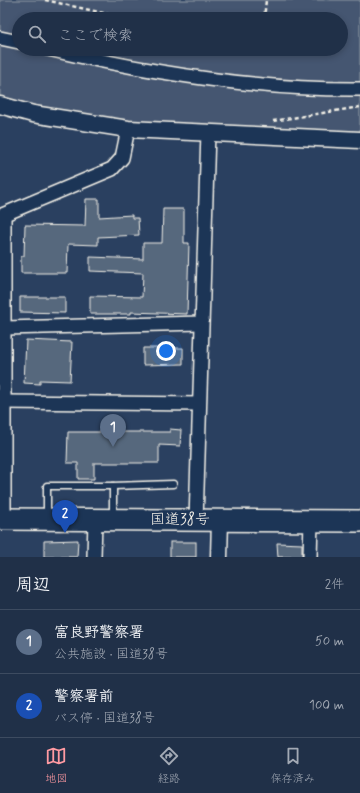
<!DOCTYPE html>
<html lang="ja">
<head>
<meta charset="utf-8">
<style>
	body { margin:0; font-family:Mynerve,"Klee One",sans-serif; background:#2d3c52; color:#f1f3f6 }
	.you { position:absolute; left:166px; top:351px; width:14px; height:14px; margin:-10px; border:3px solid #fff; border-radius:50%; background:#1a73e8; box-shadow:0 0 0 6px #1a73e833 }
	.badge { display:grid; place-items:center; width:26px; height:26px; border-radius:50%; background:#ff9aa2; color:#fff; font-size:13px; font-weight:700 }
	.pin { position:absolute; translate:-50% -33px; filter:drop-shadow(0 1px 2px #0008) }
	.pin::after { content:''; position:absolute; top:21px; width:14px; height:12px; background:inherit; clip-path:polygon(0 0,100% 0,50% 100%) }
	.list { margin:0; padding:0; list-style:none }
	h2 { display:flex; justify-content:space-between; align-items:center; height:52px; margin:0; padding:0 16px; font-size:17px }
	h2 small { font-size:13px; font-weight:400; color:#a2a9b4 }
	.list li { display:grid; grid-template-columns:26px 1fr auto; gap:12px; align-items:center; box-sizing:border-box; height:64px; padding:0 16px; border-top:1px solid #3d4b60 }
	.list b { display:block; font-size:15px; white-space:nowrap }
	.list p { margin:0; font-size:13px; white-space:nowrap; color:#a2a9b4 }
	.list em { font-size:13px; font-style:normal; color:#a2a9b4 }
	.icon { flex:none; width:22px; height:22px; fill:none; stroke:currentColor; stroke-width:2; stroke-linecap:round; stroke-linejoin:round }
	.map { position:relative; flex:none; width:360px; height:557px; overflow:hidden }
	.search { position:absolute; background:#203048; box-shadow:0 2px 6px #0003; left:12px; right:12px; top:12px; height:44px; display:flex; align-items:center; gap:10px; box-sizing:border-box; padding:0 14px; border-radius:22px; color:#a2a9b4; font-size:15px }
	.sheet { height:180px; background:#203048 }
	nav { display:flex; justify-content:space-around; align-items:center; box-sizing:border-box; height:56px; border-top:1px solid #3d4b60; background:#203048; font-size:11px; color:#a2a9b4 }
	nav a { display:grid; justify-items:center; gap:2px }
	nav .on { color:#ff9aa2 }
	.map>svg:first-child { display:block }
</style>
</head>
<body>
<div class="map">
<svg width="360" height="557" viewBox="0 0 360 557">
	<rect width="100%" height="100%" fill="#2a4060"/>
	<filter id="ink" filterUnits="userSpaceOnUse"><feTurbulence type="fractalNoise" baseFrequency=".025" numOctaves="2"/><feDisplacementMap in="SourceGraphic" scale="8" xChannelSelector="R" yChannelSelector="G"/><feConvolveMatrix kernelMatrix="1 2 1 2 8 2 1 2 1" color-interpolation-filters="sRGB"/></filter>
	<g filter="url(#ink)">
		<path fill="#445771" stroke="#9ca4ac" fill-rule="evenodd" d="M0,0h360v140l-152,-8 -208,-27zM19,19h322v30h-322z"/>
		<g fill="#56677d" stroke="#f4f1e8">
			<path d="M86,199h13v18l33,-2v3h6l1,17 -41,2v8l-30,-1 -1,29h-46v-17h3l1,-31 60,1z"/>
			<path d="M163,209h21v34h5l-2,71 -56,-2v2h-41v-18l52,1 1,-24 -53,-2v-14l53,2v-16h19z"/>
			<path d="M20,297h45v16l-45,-1z"/>
			<path d="M26,340l46,2 -2,39 -30,-1v4l-16,-1z"/>
			<path d="M143,348h40v16l-40,1z"/>
			<path d="M170,429l11,1 -1,16 -21,-1v18h-65v16h-16v-16h-11l1,-31h102z"/>
			<path d="M78,540l-1,17h-33v-16z"/>
			<rect x="170" y="542" width="26" height="15"/>
			<path d="M277,543l25,1v13h-24z"/>
		</g>
		<g fill="none" stroke-linecap="round" stroke-linejoin="round">
			<g stroke="#f4f1e8" stroke-width="9">
				<g id="service">
					<path d="M113,486l60,-2"/>
					<path d="M47,516v-30h66v30"/>
				</g>
			</g>
			<g stroke="#f4f1e8" stroke-width="16">
				<g id="minor">
					<path d="M0,38l19,4"/>
					<path d="M48,49c102,24 207,41 312,40"/>
					<path d="M0,216l112,-47 10,-11 6,-29"/>
					<path d="M5,328l196,-5"/>
					<path d="M5,402l194,2"/>
					<path d="M4,519v-304"/>
					<path d="M196,521l12,-389"/>
					<path d="M94,557l1,-37"/>
					<path d="M310,557l1,-36"/>
				</g>
			</g>
			<g stroke="#f4f1e8" stroke-width="19">
				<g id="tertiary">
					<path d="M0,105l33,9 95,15 232,11"/>
					<path d="M219,557l1,-37"/>
				</g>
			</g>
			<g stroke="#f4f1e8" stroke-width="24">
				<path id="trunk" d="M0,519l360,2"/>
			</g>
			<g stroke="#f4f1e8" stroke-width="2.5" stroke-dasharray="4 3" stroke-linecap="butt">
				<path d="M45,0l85,19"/>
				<path d="M264,19l2,-19"/>
				<path d="M268,49v1"/>
				<path d="M273,121l87,-14"/>
			</g>
			<use href="#service" stroke="#1d3557" stroke-width="6"/>
			<use href="#minor" stroke="#1d3557" stroke-width="13"/>
			<use href="#tertiary" stroke="#1d3557" stroke-width="16"/>
			<use href="#trunk" stroke="#1d3557" stroke-width="21"/>
		</g>
	</g>
	<g text-anchor="middle" dominant-baseline="central" stroke-width="3" stroke-linejoin="round" paint-order="stroke">
		<g font-size="15" fill="#f4f1e8" stroke="#1d3557">
			<text x="180" y="520">国道38号</text>
		</g>
	</g>
</svg>
<div class="you"></div>
<div class="pin badge" style="left:113px;top:447px;background:#5c6f8a">1</div>
<div class="pin badge" style="left:65px;top:533px;background:#1a4fb4">2</div>
<div class="search"><svg class="icon" aria-label="search" viewBox="0 0 24 24"><circle cx="10" cy="10" r="6"/><path d="M15 15l6 6"/></svg>ここで検索</div>
</div>
<section class="sheet">
<h2>周辺<small>2件</small></h2>
<ul class="list">
<li><span class="badge" style="background:#5c6f8a">1</span><div><b>富良野警察署</b><p>公共施設 · 国道38号</p></div><em>50 m</em></li>
<li><span class="badge" style="background:#1a4fb4">2</span><div><b>警察署前</b><p>バス停 · 国道38号</p></div><em>100 m</em></li>
</ul>
</section>
<nav>
<a class="on"><svg class="icon" aria-label="map" viewBox="0 0 24 24"><path d="M3 6l6-2 6 2 6-2v14l-6 2-6-2-6 2zM9 4v14M15 6v14"/></svg>地図</a>
<a><svg class="icon" aria-label="directions" viewBox="0 0 24 24"><path d="M12 3l9 9-9 9-9-9zM9 14v-3h6M13 9l2 2-2 2"/></svg>経路</a>
<a><svg class="icon" aria-label="saved" viewBox="0 0 24 24"><path d="M7 4h10v16l-5-4-5 4z"/></svg>保存済み</a>
</nav>
</body>
</html>
